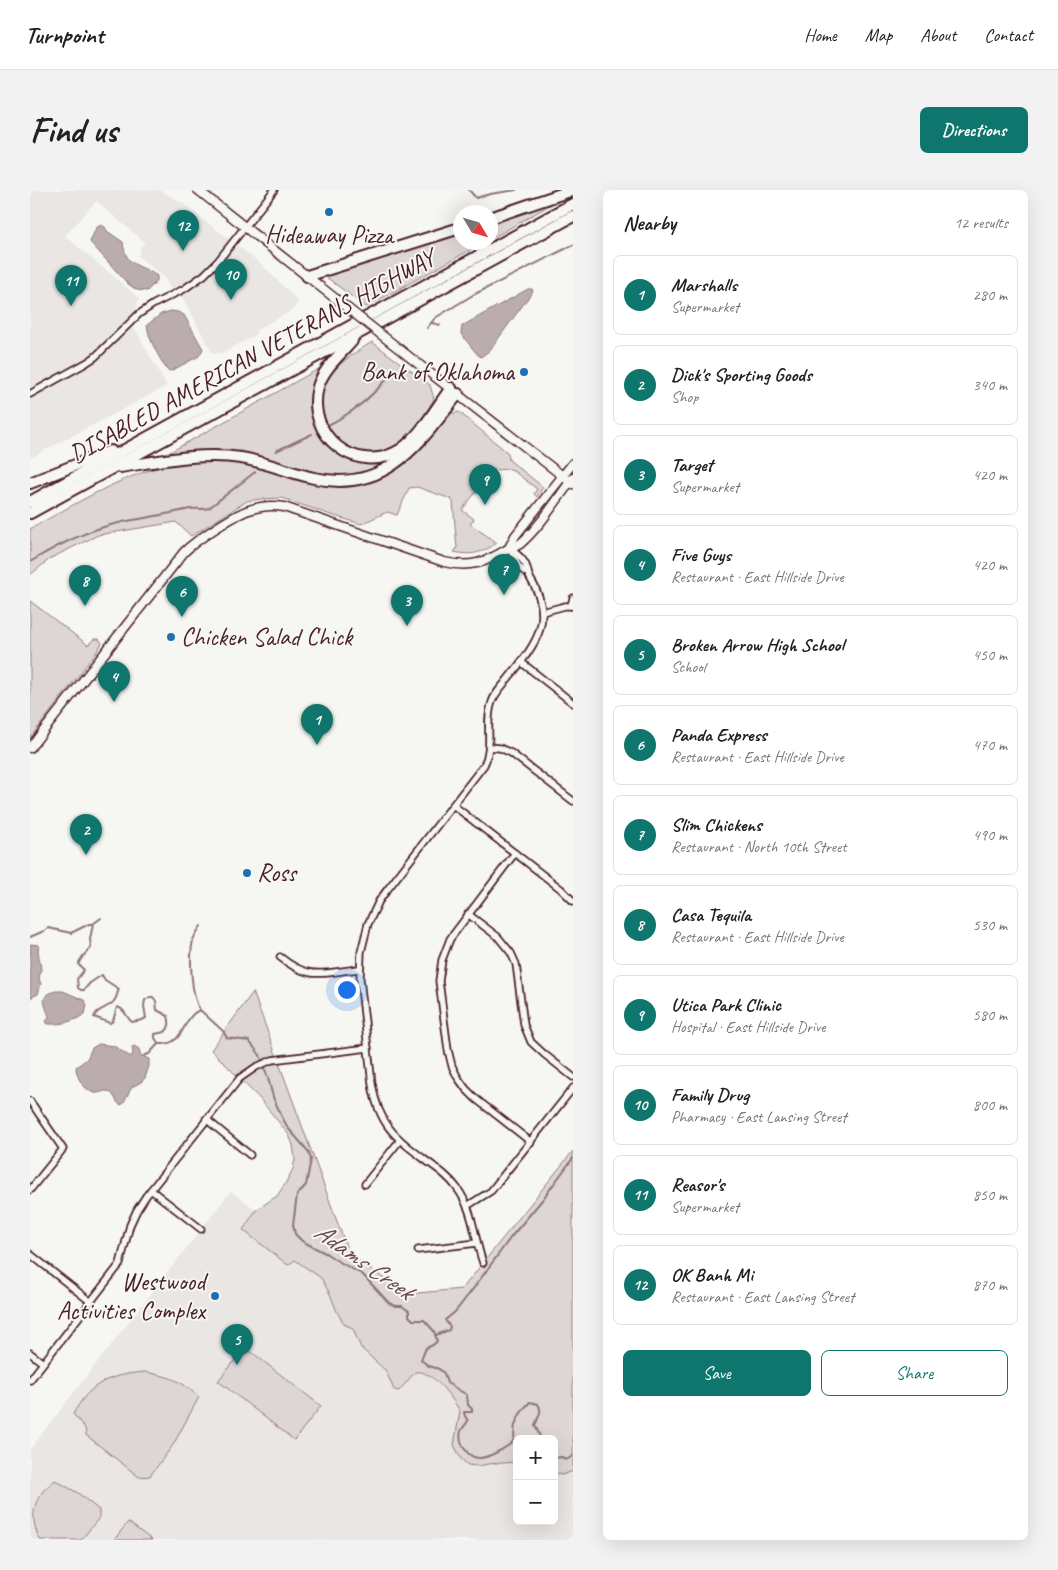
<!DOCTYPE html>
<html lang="en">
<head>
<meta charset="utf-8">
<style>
	body { margin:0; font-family:Caveat,sans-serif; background:#f2f2f2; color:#222 }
	.controls { position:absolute; right:15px; bottom:15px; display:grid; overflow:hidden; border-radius:8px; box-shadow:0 5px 20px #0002 }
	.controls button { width:45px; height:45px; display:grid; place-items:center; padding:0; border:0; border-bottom:1px solid #e0e0e0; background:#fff; color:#222; font:25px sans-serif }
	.compass { position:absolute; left:423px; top:15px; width:45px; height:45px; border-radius:50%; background:#fff; box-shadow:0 5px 20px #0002; rotate:128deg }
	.you { position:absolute; left:316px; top:799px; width:18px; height:18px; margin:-12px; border:4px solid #fff; border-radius:50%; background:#1a73e8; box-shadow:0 0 0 8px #1a73e833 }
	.badge { display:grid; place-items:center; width:32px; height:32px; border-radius:50%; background:#0f766e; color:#fff; font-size:16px; font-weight:700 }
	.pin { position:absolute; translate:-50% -41px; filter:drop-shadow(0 1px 2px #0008) }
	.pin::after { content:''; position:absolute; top:26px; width:18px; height:15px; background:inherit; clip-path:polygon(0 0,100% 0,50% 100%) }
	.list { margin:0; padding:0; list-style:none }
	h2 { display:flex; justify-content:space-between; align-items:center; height:65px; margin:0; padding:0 20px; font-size:21px }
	h2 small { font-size:16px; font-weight:400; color:#767676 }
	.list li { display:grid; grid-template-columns:32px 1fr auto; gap:15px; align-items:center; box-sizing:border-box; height:80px; margin:0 10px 10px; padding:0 10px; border:1px solid #e0e0e0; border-radius:8px }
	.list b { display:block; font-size:19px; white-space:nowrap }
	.list p { margin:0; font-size:16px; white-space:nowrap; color:#767676 }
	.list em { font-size:16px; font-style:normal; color:#767676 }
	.actions { display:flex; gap:10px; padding:15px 20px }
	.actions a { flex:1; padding:11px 0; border:1px solid #0f766e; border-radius:8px; text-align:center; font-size:18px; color:#0f766e }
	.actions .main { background:#0f766e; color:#fff }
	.map { position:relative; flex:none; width:543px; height:1350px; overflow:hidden; border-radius:8px }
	header { display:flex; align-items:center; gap:30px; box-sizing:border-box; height:70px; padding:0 25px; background:#fff; border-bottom:1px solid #e0e0e0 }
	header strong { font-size:24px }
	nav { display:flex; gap:28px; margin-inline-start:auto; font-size:18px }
	.intro { display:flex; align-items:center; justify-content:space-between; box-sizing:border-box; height:120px; padding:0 30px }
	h1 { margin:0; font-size:35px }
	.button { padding:12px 22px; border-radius:8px; background:#0f766e; color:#fff; font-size:18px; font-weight:700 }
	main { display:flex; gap:30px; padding:0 30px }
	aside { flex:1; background:#fff; border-radius:8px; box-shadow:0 5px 20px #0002 }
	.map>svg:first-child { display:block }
</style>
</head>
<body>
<header>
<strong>Turnpoint</strong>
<nav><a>Home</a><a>Map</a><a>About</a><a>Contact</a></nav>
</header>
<div class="intro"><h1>Find us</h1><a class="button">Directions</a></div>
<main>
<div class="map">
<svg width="543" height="1350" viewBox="0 0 543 1350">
	<rect width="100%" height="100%" fill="#f6f6f2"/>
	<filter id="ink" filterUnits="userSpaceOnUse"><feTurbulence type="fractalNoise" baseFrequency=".02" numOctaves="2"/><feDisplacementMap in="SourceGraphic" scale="10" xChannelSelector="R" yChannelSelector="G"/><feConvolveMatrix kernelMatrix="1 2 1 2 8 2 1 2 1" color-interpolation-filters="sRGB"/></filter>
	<g filter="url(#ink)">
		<g fill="#e9e6e3">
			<path d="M0,0h130l22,13 78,60 38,38 -4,8 -38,21 -1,5 -31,17 -11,2 -29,-54 -15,-13 -5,-10 -26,-21 3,-9 4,-5 -49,-41 -31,35 74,62 -7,26 35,62 -137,72z"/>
			<path d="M201,1001l25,19 -13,20 45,35 6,-5 27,18 9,16 7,18 8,13 6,2 3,4 7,17 25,23 14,20 15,-19 6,-1 8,5 13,11 11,12 7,12 -6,34 24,21 10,-2 29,-2v59h37v-49l8,3 11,-4v69h-543v-91z"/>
		</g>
		<g fill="#ddd6d5" stroke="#947a80">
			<path d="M527,11l-66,38v-17z"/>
			<path d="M430,42v10l23,1 -117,64 -40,-30 11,-5 101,-31z"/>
			<path d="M342,152l58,43 4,14c-10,16 -20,37 -38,47 -41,24 -92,-21 -70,-64 9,-18 29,-29 46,-40z"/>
			<path d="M299,173l-16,47 37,47 60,-8 -43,25 -34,5 -61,-16 -109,-7z"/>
			<path d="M429,222l49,41 1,7 34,27 -6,10 -3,-3 3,-5 -26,-20 -18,1 -31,40 12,9 -4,5 27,19c-15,10 -25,13 -43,9l3,-4 -4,-46 -2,-3 -34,-12 -8,1 -12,27 -10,-3 -26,12 -33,-10 -46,-16 -21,1 -14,2 -56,35 -15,-14 -78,13 -47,23 -21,17v-46c53,-29 106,-64 167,-68 39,-3 67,8 103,18 45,13 90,4 121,-32 10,-10 17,-22 26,-33z"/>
			<path d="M0,411l58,44 6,-6h5l3,4 -7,11 -65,84z"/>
			<path d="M223,802l96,262 57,40 56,-5 111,-138v320l-11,4 -8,-3v-33h-37v23l-29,2 -10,2 -10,-1 -7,-6 -7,-14 6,-34c-8,-13 -28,-42 -45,-39l-16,19 -5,-1 -8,-19 -25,-23 -7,-17 -3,-4 -6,-2 -8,-13 -7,-18 -9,-16 -26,-18 -7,5 -45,-35 13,-20 21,-14 8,-12 8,-15 2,-10 -2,-14 -4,-10 -8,-10 -21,-26 -49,-49z"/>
			<path d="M215,1157l76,59 -27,34 -76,-59z"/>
			<path d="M115,1182c26,5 34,7 54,25l-26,48 -23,31 -11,1 -53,-42 -1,-7 -12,-14c18,-32 36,-39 72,-42z"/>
			<path d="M25,1290l23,13 21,17v8l-18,22h-41c-9,-18 -9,-37 6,-52 3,-3 6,-5 9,-8z"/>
			<path d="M98,1332l24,18h-38z"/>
		</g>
		<g fill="#bbadae" stroke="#8e747a">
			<path d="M71,35l4,2 2,4 16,11c3,26 16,21 34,34v5l-10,10 -10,-1 -9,-6 -38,-42 6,-14z"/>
			<path d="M498,99h4l1,2 -43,59 -9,7 -4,-3 -16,-20 1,-8z"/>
			<path d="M141,121l7,1 6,3 19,34 -4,7 -28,15 -4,-1c-8,-13 -18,-29 -20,-45l14,-11z"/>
			<path d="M0,754l9,1 -1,6 3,18 -2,10 2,5 -3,10 -8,4v-43l1,-4h-1z"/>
			<path d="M26,801h7l21,9 3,5 -2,9c-10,7 -24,11 -37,10l-2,-2 3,-6c-5,-13 -10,-21 7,-25z"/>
			<path d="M69,854l15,2 15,10h3l1,-3 -1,-6 2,-1 5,3 2,7 4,-1 -1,2 5,2v7l-4,12 -4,4 -9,5 -9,17 -3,1c-5,-4 -5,-10 -10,-13 -6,-3 -10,2 -16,1 -10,-3 -18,-16 -18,-26l11,-8 5,-11z"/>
		</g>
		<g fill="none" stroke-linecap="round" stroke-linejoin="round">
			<g stroke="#8e747a" stroke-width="2">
				<path d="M439,0l7,8 14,-4 26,-4"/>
				<path d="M402,133l8,2"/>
				<path d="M397,138l8,-10 38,-23 100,-50"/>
				<path d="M298,235c24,-12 40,-25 58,-45"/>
				<path d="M246,261l36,-17"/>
				<path d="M0,372c32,-20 66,-36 103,-42 19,-3 38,-7 57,-11 6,-1 12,1 19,-1l46,-36"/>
				<path d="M63,734l8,-6"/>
				<path d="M0,747l14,-6 4,-3 23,5 18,-9h4l-3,15 1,9 -8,8 -5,8 6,6 -7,9 1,9 3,2h3l6,-7 12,-8 3,5 14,9c-2,4 -2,9 -5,12 -6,8 -17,7 -20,16l16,6 3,-2 4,-14c8,1 9,11 15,15l10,-2 4,-2 -2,-12 1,-6 5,-3h3l3,4 1,9 11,6c2,7 2,11 -3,16l-10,2v4l4,6c27,2 22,-27 41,-34l23,21 4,7 22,3 11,14 8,23 5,19 9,20 6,11 20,23 3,8 -5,26 -9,10 -4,30 2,9 7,7 25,13 9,6 27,15 26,28 7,3h6l7,5v5l4,4h11l10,11 3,10 -4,4 -7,3 -5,12 8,6 10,3 5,4 3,10 20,12 1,10 4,4v3h-8l1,4 3,5c-2,3 -5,6 -7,10 -3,11 6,28 20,27 8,-1 21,-8 28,-13 8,-5 4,-12 6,-20 3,-9 8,-16 15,-23l8,2c5,7 0,14 -3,21l6,14"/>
				<path d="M170,820c-9,-15 -11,-53 -7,-70 2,-5 5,-10 8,-14"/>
				<path d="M115,865l4,-1 9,-10"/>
				<path d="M406,1145l13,-5 1,-3 -5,-7 10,-8 18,-23 38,-52 31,-37 31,-42"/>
				<path d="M524,1268l8,-1 4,3 7,-4"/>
			</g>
			<g stroke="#4a1f2b" stroke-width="9">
				<g id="street">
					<path d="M0,204l56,-31 9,-6 44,-43 15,-10 30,-15 20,-14 14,-14 56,-71"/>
					<path d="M480,359c4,9 8,20 17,24"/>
					<path d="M541,416l2,-8"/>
					<path d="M512,422l23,-6h8"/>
					<path d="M491,472l52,41"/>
					<path d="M459,557l11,1 11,5 62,48"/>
					<path d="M423,615l108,84 12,12"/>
					<path d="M485,663l-65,86 -8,21 -3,21 9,69 4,16 6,12 8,11 10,10 55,43"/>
					<path d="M438,724l30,23 13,16 5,11 8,61 7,17 13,12 29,23"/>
					<path d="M250,767c31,25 44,15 79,12"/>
					<path d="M0,911l33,48 -33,41"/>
					<path d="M176,929l44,36"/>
					<path d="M335,994l35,-44"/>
					<path d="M121,1000l50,39"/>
					<path d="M437,1016l24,-15 82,-103"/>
					<path d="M388,1060l59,-7"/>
					<path d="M0,1064l61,48"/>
					<path d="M453,1073c-9,-25 -9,-52 -26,-75 -8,-11 -18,-18 -29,-26 -32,-24 -49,-36 -56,-78l-12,-105 1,-27 7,-28 11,-23 8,-11 97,-125c10,-20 0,-42 8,-63 3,-9 10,-15 15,-22 27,-34 50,-59 23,-102 -2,-4 -2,-6 -3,-10 -3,-9 -11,-15 -18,-20"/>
					<path d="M0,1163l13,10"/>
					<path d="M0,1190l90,-116 10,-39 7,-15 9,-14 94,-118 16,-11 16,-7 96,-12"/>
				</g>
			</g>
			<g stroke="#4a1f2b" stroke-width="11">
				<g id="secondary">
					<path d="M168,0l124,98"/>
					<path d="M382,169l161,125"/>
					<path d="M479,358l6,-12 58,-73"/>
					<path d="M0,558l154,-196c12,-12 50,-37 65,-42 12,-4 23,-5 35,-3l160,55c25,6 41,1 62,-12 4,-3 10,-3 14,-6 20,-17 37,-45 53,-66"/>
				</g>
			</g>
			<g stroke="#4a1f2b" stroke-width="14">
				<g id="highway">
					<path d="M460,28l83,-28"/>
					<path d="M277,86l153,-48"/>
					<path d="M322,151c-12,14 -29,28 -34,46 -13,48 38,90 82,63 20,-13 36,-42 51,-62"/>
					<path d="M90,277c40,-6 81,-15 121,-9 25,4 49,15 73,20 73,16 105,-35 144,-84"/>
					<path d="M0,293l81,-32"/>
					<path d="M0,312l543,-298"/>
					<path d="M0,323l543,-297"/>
				</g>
			</g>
			<use href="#street" stroke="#f6f6f2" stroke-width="5.5"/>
			<use href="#secondary" stroke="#f6f6f2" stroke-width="8"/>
			<use href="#highway" stroke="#f6f6f2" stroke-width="10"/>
			<g stroke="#4a1f2b" stroke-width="11" stroke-linecap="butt">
				<path id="secondary-bridge" d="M292,98l90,71"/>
			</g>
			<use href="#secondary-bridge" stroke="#f6f6f2" stroke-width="8"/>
		</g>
	</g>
	<g fill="#1f6fb2" stroke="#f6f6f2" stroke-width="2">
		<circle cx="299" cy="22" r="5"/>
		<circle cx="494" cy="182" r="5"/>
		<circle cx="141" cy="447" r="5"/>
		<circle cx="217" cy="683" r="5"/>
		<circle cx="185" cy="1106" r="5"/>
	</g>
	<g text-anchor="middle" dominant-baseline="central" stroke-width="4" stroke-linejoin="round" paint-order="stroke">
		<g font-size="25" fill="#4a1f2b" stroke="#f6f6f2" text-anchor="end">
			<text x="299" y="45" text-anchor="middle">Hideaway Pizza</text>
			<text x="484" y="182">Bank of Oklahoma</text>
			<text x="151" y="447" text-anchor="start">Chicken Salad Chick</text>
			<text x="227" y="683" text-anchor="start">Ross</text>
			<text x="175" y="1092">Westwood<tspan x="175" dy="29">Activities Complex</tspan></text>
		</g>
		<g font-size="25" fill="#4a1f2b" stroke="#f6f6f2">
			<text transform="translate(222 166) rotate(-29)">DISABLED AMERICAN VETERANS HIGHWAY</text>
		</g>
		<g font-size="26" font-style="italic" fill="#6c4a52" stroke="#f6f6f2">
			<text transform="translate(334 1071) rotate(35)">Adams Creek</text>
		</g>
	</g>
</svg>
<div class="controls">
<button>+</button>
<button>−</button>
</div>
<svg class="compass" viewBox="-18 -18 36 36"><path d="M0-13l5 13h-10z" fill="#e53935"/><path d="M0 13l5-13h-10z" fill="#767676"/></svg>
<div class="you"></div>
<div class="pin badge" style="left:287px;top:555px">1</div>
<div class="pin badge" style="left:56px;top:665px">2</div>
<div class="pin badge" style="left:377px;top:436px">3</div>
<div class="pin badge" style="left:84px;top:512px">4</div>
<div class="pin badge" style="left:207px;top:1175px">5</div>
<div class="pin badge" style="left:152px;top:427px">6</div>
<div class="pin badge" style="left:474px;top:405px">7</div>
<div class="pin badge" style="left:55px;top:416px">8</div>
<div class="pin badge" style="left:455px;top:315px">9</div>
<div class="pin badge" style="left:201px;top:110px">10</div>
<div class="pin badge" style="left:41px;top:116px">11</div>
<div class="pin badge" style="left:153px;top:61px">12</div>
</div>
<aside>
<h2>Nearby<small>12 results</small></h2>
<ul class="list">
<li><span class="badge">1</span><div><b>Marshalls</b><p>Supermarket</p></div><em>280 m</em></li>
<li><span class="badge">2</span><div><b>Dick's Sporting Goods</b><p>Shop</p></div><em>340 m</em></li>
<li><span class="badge">3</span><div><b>Target</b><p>Supermarket</p></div><em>420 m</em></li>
<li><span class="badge">4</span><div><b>Five Guys</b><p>Restaurant · East Hillside Drive</p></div><em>420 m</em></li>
<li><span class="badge">5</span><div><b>Broken Arrow High School</b><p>School</p></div><em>450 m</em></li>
<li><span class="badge">6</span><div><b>Panda Express</b><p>Restaurant · East Hillside Drive</p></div><em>470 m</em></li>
<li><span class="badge">7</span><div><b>Slim Chickens</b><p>Restaurant · North 10th Street</p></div><em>490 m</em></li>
<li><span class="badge">8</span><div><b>Casa Tequila</b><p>Restaurant · East Hillside Drive</p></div><em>530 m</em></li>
<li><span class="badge">9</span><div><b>Utica Park Clinic</b><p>Hospital · East Hillside Drive</p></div><em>580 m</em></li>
<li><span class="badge">10</span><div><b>Family Drug</b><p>Pharmacy · East Lansing Street</p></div><em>800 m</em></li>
<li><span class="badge">11</span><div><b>Reasor's</b><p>Supermarket</p></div><em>850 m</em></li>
<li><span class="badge">12</span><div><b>OK Banh Mi</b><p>Restaurant · East Lansing Street</p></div><em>870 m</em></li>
</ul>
<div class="actions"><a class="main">Save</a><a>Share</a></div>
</aside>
</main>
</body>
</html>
